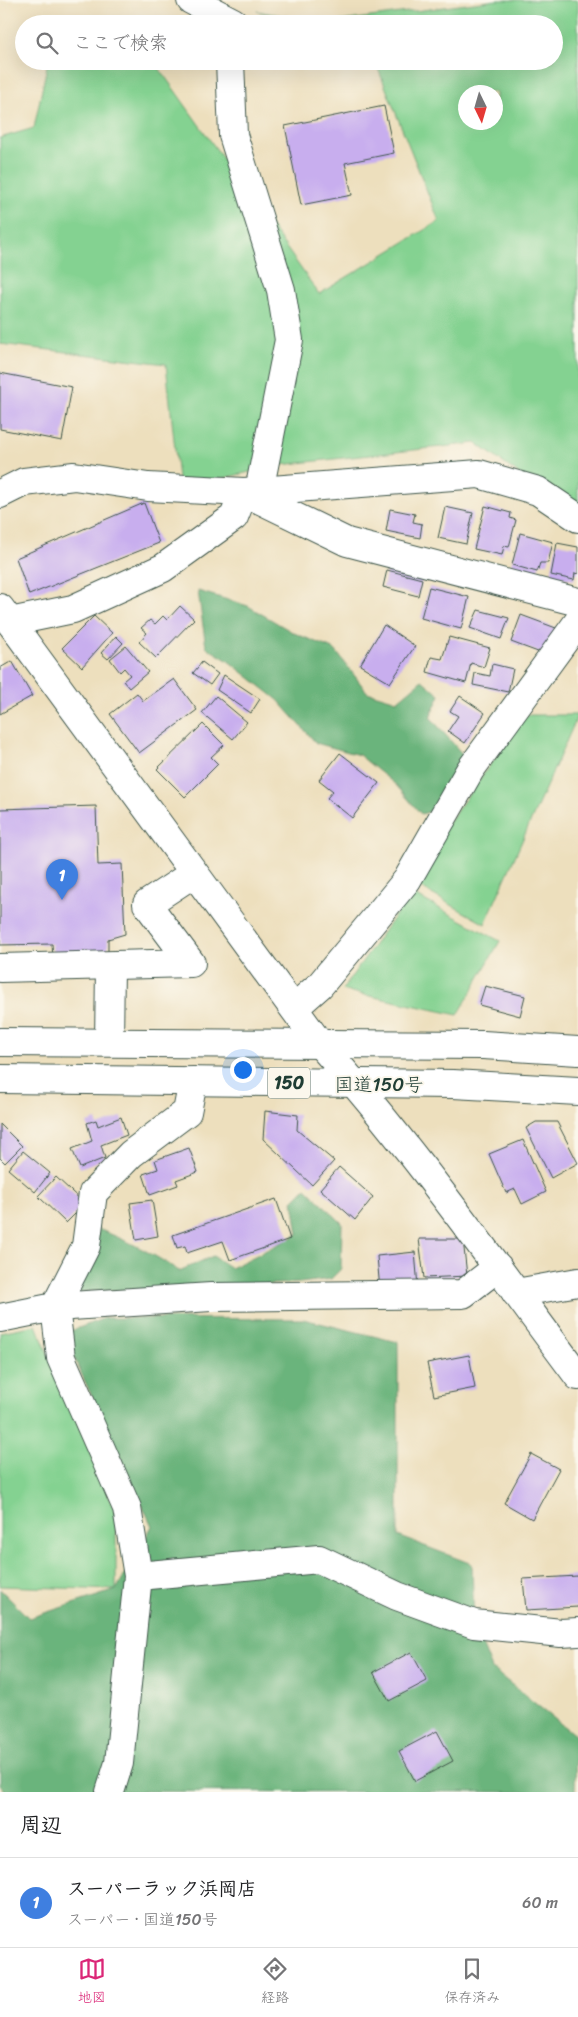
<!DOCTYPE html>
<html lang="ja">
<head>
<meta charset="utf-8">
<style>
	body { margin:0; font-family:Sriracha,"Klee One",sans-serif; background:#f2f2f2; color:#202124 }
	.compass { position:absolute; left:458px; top:85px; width:45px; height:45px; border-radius:50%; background:#fff; box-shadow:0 5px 20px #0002; rotate:175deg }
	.you { position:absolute; left:242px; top:1069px; width:18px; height:18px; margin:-12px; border:4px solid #fff; border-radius:50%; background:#1a73e8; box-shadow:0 0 0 8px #1a73e833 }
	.badge { display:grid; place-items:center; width:32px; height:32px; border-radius:50%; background:#db2777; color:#fff; font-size:16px; font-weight:700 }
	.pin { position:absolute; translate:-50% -41px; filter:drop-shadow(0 1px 2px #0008) }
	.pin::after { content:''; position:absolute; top:26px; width:18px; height:15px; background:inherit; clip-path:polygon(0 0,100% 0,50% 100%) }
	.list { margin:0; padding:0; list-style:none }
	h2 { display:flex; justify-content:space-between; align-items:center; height:65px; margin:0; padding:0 20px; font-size:21px }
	h2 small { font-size:16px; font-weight:400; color:#757577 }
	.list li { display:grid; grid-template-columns:32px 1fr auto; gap:15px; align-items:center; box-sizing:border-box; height:90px; padding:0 20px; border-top:1px solid #e0e0e0 }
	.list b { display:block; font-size:19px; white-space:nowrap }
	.list p { margin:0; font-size:16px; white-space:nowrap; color:#757577 }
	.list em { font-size:16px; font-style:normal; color:#757577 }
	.icon { flex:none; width:28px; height:28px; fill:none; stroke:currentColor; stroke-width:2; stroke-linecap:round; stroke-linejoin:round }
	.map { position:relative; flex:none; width:578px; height:1792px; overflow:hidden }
	.search { position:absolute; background:#fff; box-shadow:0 5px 20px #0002; left:15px; right:15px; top:15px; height:55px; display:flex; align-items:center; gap:12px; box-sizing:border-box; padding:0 18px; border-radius:28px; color:#757577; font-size:19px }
	.sheet { height:155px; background:#fff }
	nav { display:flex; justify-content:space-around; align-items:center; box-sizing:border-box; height:70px; border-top:1px solid #e0e0e0; background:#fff; font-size:14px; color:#757577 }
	nav a { display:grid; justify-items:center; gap:2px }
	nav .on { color:#db2777 }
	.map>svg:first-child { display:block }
</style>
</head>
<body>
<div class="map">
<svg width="578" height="1792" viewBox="0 0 578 1792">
	<rect width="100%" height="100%" fill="#fbf7ec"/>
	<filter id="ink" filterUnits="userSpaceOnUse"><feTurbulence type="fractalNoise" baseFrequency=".02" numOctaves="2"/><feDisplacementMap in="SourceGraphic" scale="10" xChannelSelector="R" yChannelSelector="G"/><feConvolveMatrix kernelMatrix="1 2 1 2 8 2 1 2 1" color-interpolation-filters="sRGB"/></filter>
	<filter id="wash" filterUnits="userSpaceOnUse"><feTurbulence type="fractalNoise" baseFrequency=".0096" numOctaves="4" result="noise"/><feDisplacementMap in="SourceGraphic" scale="20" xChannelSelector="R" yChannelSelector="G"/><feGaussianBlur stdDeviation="1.12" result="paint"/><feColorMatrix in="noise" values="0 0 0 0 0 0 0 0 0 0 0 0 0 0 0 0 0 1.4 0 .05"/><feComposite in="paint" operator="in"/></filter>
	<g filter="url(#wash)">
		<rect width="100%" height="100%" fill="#eddfbd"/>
		<g fill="#84d291" stroke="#528862" fill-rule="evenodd">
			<path d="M497,0h81v517l-102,-74 -195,22 -102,23 -13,-124 -166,-20v-206l34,-10 14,-67h106l165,233 120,-73 -64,-160h179v-37h-258l-39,-13 69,12zM466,92h30v30h-30z"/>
			<path d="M526,715h52l-93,209 -78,-44z"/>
			<path d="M411,893l89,48 -42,74 -116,-25z"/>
			<path d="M36,1325l80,188v77l-116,-4v-254z"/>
		</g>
		<g fill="#6bb47b" stroke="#457858">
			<path d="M198,591l50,15 46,27 41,17 32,42 30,9 25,-21 18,15 -10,22 34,39 -23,53 -20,5 -25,-29 -37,-30 -43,-12 -38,-43 -51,-40 -21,-13z"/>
			<path d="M306,1188l36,35 -1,46 -10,10 -31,4 -222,9 15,-65c31,12 58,25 86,44l34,-15 18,12 67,-34 -5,-33z"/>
			<path d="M105,1318l198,1 95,23v194l74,28 2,60 18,45 84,67 -1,56 -571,-1 -4,-6v-196l29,29 87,-28 36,-64 -89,-192z"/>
		</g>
		<g id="blocks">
			<g fill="#c8aeee">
				<path d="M384,106l10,47 -49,10 7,32 -51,10 -16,-79z"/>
				<path d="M0,373l72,14 -10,54 -62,-12z"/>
				<path d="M144,503l15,40 -130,52 -13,-37z"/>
				<path d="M485,506l26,7 -1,5 6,2 -7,27 -5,-1 -2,9 -28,-6z"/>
				<path d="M445,507l28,6 -7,31 -28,-6z"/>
				<path d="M390,509l25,5 -2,8 9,2 -2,14 -34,-7z"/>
				<path d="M520,533l33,9 -5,21h-8l-3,9 -25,-7z"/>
				<path d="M557,543l21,4v27l-3,-1 -1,7 -23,-5z"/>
				<path d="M387,570l35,9 -4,17 -35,-9z"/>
				<path d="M429,587l40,10 -8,32 -40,-11z"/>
				<path d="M180,606l14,13 -38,39 -17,-16 8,-9 -6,-5 9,-8 5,4 8,-8 4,4z"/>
				<path d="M478,610l31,8 -8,21 -31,-11z"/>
				<path d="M521,615l35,13 -10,27 -35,-13z"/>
				<path d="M94,616l18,17 -30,34 -20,-19z"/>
				<path d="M384,625l31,21 -25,37 -30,-18z"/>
				<path d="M116,636l7,7 -15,16 -7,-6z"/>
				<path d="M449,637l41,11 -6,19 -13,-4 -5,20 -39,-11 4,-15 11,2z"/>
				<path d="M126,646l22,26 -19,16 -6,-7 7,-6 -6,-7 -4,4 -10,-13z"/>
				<path d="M12,661l20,35 -32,18v-46z"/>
				<path d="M202,662l16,12 -8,11 -17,-12z"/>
				<path d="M492,664l21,5 -5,23 -35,-7 2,-12 15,3z"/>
				<path d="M224,675l36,24 -9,14 -34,-23z"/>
				<path d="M174,679l23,31 -58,43 -29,-39 27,-21 6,8z"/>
				<path d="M216,696l31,26 -14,17 -31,-26z"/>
				<path d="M460,696l25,17 -20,30 -17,-12 10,-15 -8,-5z"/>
				<path d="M203,724l21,21 -13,12 7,7 -33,33 -28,-28z"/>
				<path d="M340,753l39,30 -27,35 -25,-20 6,-7 -14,-11z"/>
				<path d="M96,806l2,59 24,-1 3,70 -17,5v18l-55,2 -1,-15 -52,1v-136z"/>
				<path d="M485,986l40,10 -5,20 -41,-11z"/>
				<path d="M265,1111l33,4 -1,15 37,31 -22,24 -49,-46z"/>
				<path d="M121,1117l6,18 -26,10 4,13 -25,10 -8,-19 20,-8 -5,-18 9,-3 2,6z"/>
				<path d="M536,1122h21l21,41 -27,15 -25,-50z"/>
				<path d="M0,1124l22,22 -17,17 -5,-5z"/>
				<path d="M523,1140l23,52 -24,12 -7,-15 -9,4 -17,-39z"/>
				<path d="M189,1148l9,24 -22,8 2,5 -28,10 -7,-21 15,-5 -3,-9z"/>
				<path d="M23,1151l27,22 -15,19 -27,-23z"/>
				<path d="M339,1167l34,30 -18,23 -35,-31z"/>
				<path d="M56,1177l29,27 -19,19 -28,-27z"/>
				<path d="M276,1199l14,40 -60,21 -7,-19 -36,12 -2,-7 -8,2 -4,-13z"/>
				<path d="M152,1200l6,36 -22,4 -6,-37z"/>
				<path d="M419,1239h44l4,37 -43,2z"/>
				<path d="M415,1252l3,35 -38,3 -3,-34z"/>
				<path d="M469,1355l6,33 -41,8 -7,-33z"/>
				<path d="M531,1454l28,15 -27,50 -28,-16z"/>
				<path d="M578,1576v31l-52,3 -3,-31z"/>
				<path d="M411,1652l16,29 -38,20 -16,-29z"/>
				<path d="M437,1731l16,30 -38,20 -16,-30z"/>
			</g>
		</g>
	</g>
	<g filter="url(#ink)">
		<use href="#blocks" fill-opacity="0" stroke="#3e5549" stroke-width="1"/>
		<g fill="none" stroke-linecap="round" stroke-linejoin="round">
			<g stroke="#3e5549" stroke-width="30">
				<g id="minor">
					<path d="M191,0l42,22v2"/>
					<path d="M230,61l3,74 48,155 8,50 -30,151"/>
					<path d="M0,494l24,-12 50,-6 74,11 96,5 235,-18 59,17 40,27"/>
					<path d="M0,608l319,435c94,105 175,221 259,333"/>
					<path d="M10,622l63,-13 90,-41 71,-51 10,-25 103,50 231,60"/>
					<path d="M0,968l191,-5 -44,-59 38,-25"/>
					<path d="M294,1008l26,-23 87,-105 63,-110 108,-148"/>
					<path d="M109,1042l1,-75"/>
					<path d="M516,1293l62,-11"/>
					<path d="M0,1318l55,-11 156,-10 252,-3 35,-27"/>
					<path d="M138,1576l181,-17 78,37 77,28 87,9 17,-1"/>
					<path d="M110,1792l9,-29 19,-187 -11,-68 -66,-150 -6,-51 31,-61 7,-53 38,-39 56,-42 6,-31"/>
				</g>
			</g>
			<g stroke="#3e5549" stroke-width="30">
				<g id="highway">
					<path d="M0,1042l483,3 95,6"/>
					<path d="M0,1079l453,5 125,7"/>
				</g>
			</g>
			<use href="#minor" stroke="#fff" stroke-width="28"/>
			<use href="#highway" stroke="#fff" stroke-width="28"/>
		</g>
	</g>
	<g text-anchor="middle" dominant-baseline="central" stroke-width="4" stroke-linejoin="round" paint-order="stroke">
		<rect fill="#fbf7ec" stroke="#61756b" stroke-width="1" x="268" y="1067.5" width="42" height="31" rx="4"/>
		<g font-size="18" font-weight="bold" fill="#1f3d34">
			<text x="289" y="1083">150</text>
		</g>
		<g font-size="19" fill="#1f3d34" stroke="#fbf7ec">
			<text x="379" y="1084">国道150号</text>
		</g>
	</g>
</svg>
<svg class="compass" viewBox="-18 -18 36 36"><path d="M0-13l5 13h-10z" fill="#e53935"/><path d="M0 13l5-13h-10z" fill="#757577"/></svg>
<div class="you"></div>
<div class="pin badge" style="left:62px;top:900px;background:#3f7fe0">1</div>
<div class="search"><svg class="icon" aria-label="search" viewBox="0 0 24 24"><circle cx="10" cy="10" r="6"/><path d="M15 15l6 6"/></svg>ここで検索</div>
</div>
<section class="sheet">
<h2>周辺<small></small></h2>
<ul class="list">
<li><span class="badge" style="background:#3f7fe0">1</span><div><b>スーパーラック浜岡店</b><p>スーパー · 国道150号</p></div><em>60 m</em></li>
</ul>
</section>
<nav>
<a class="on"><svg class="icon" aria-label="map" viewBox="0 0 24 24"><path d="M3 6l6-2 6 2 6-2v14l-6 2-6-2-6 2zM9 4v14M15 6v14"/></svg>地図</a>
<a><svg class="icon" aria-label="directions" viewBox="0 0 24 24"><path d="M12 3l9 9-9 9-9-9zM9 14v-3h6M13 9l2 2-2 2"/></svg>経路</a>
<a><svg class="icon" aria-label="saved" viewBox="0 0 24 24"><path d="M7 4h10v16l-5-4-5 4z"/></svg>保存済み</a>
</nav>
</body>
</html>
